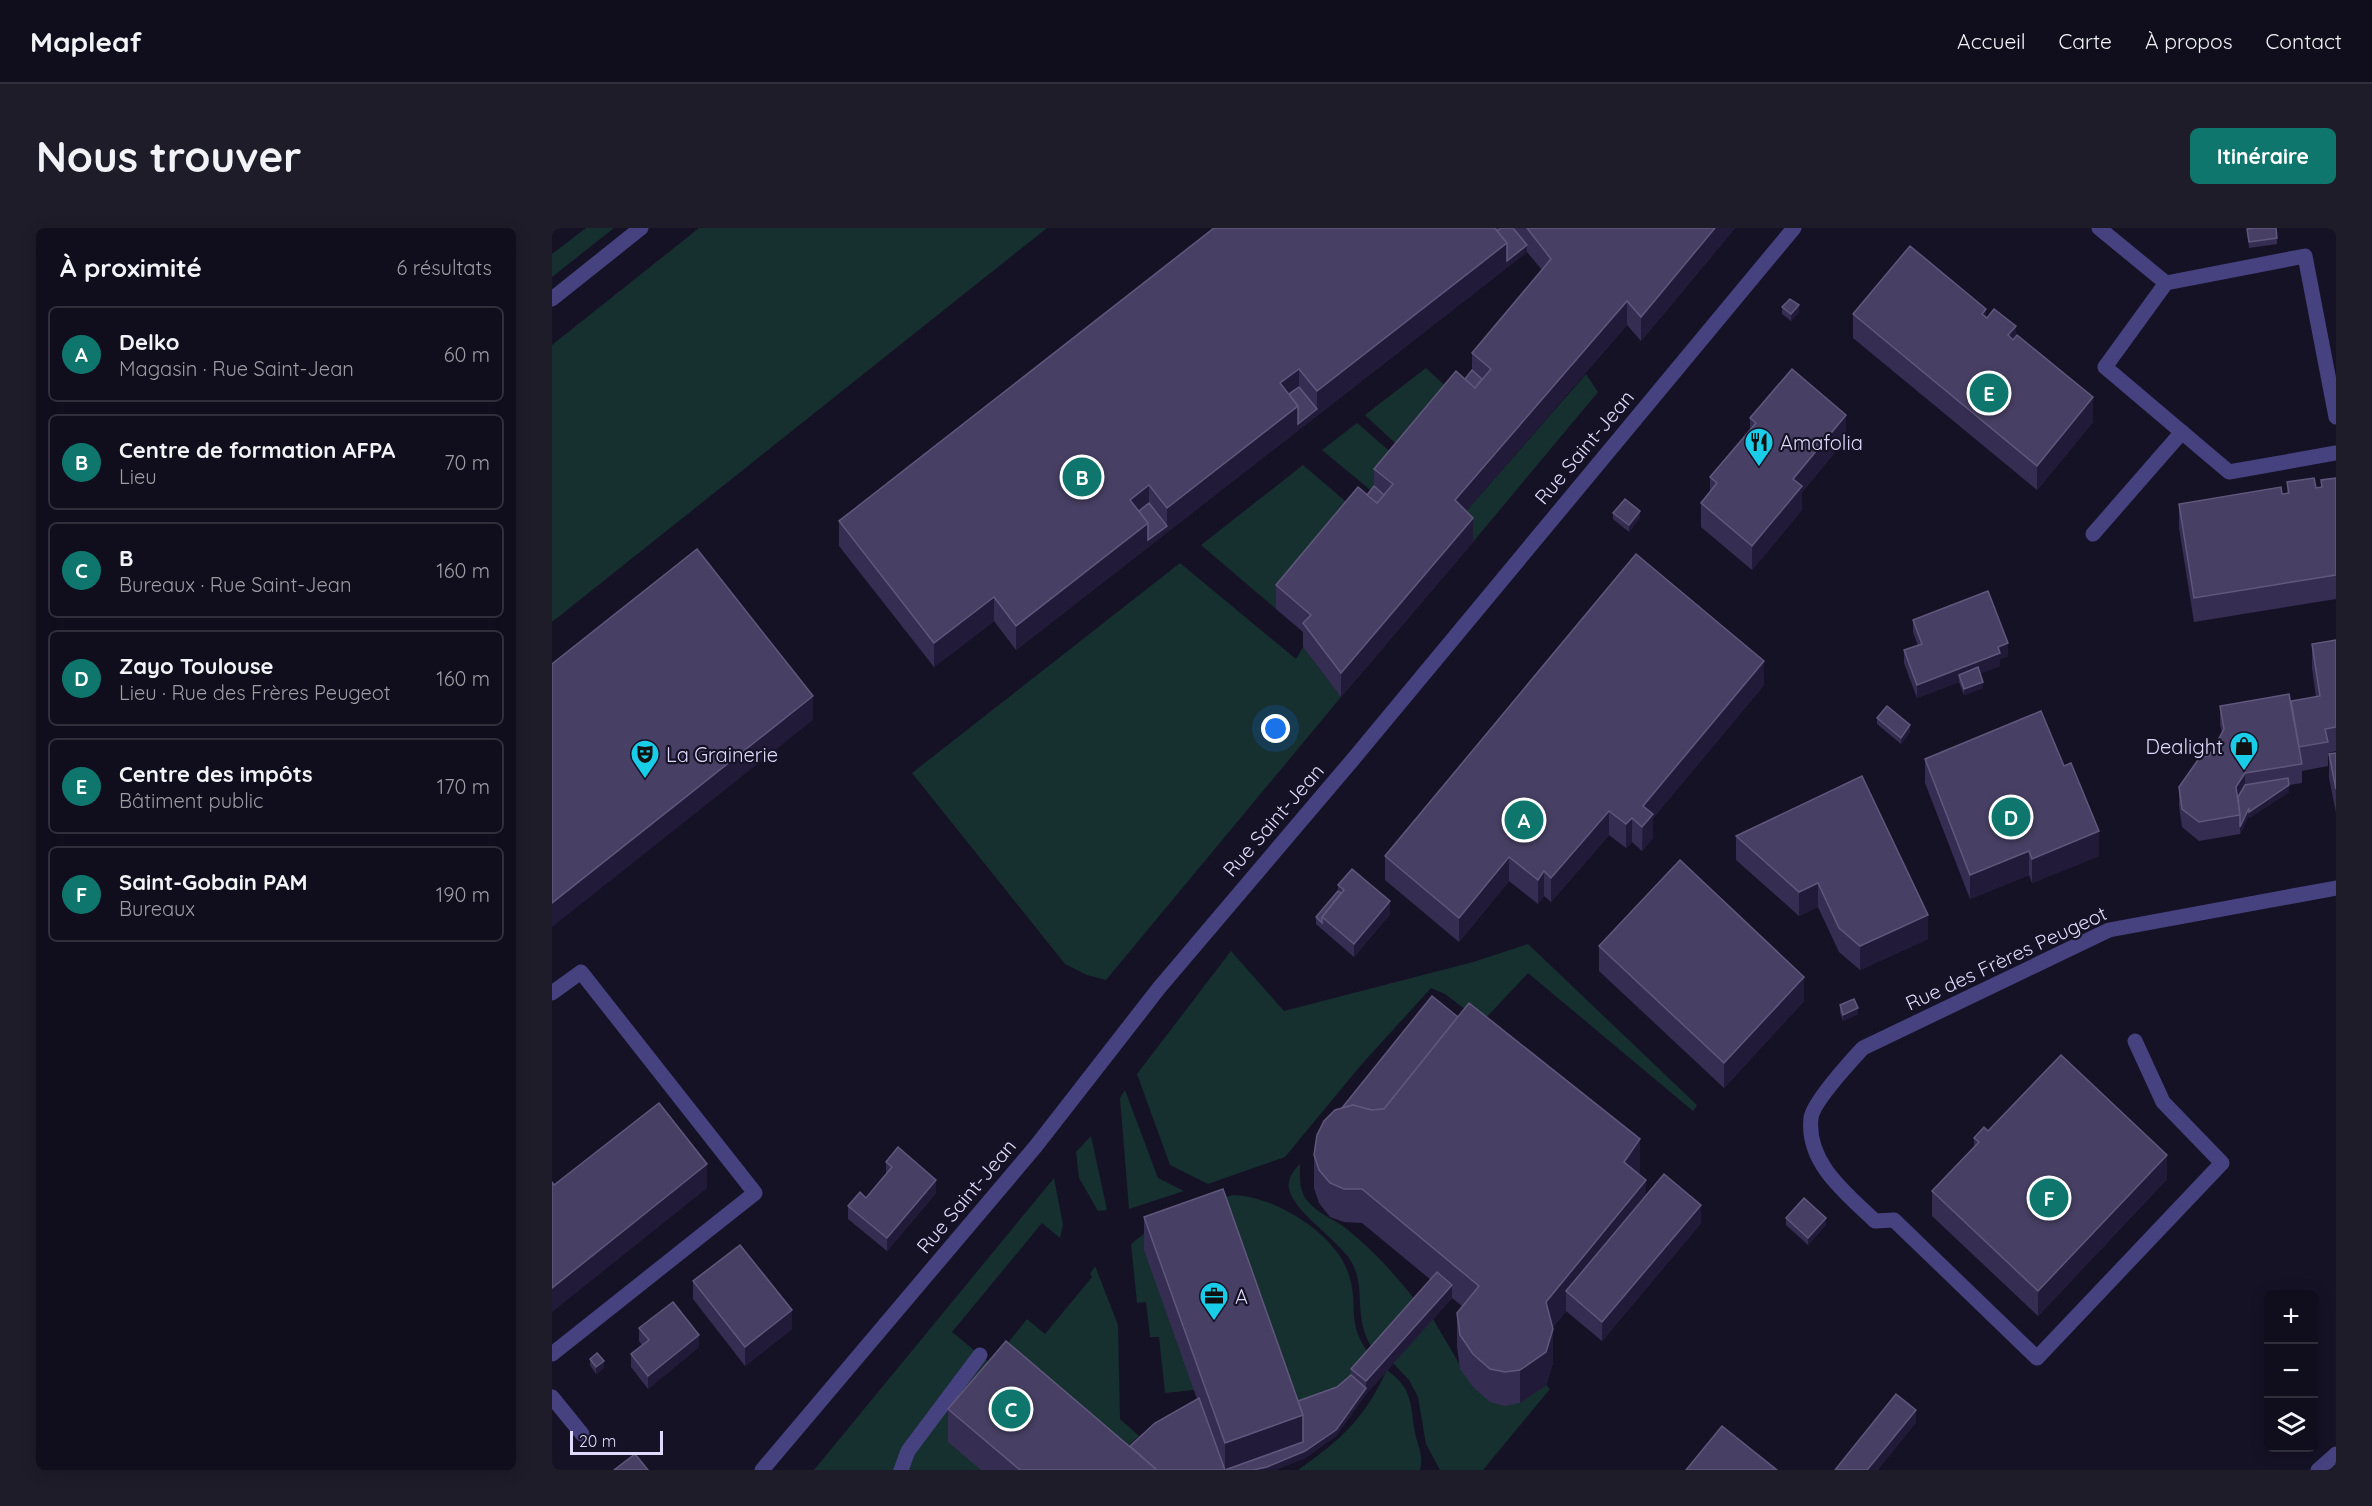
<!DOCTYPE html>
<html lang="fr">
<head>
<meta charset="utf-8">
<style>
	body { margin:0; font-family:Quicksand,sans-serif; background:#1e1c29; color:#f1f3f6 }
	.controls { position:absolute; right:18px; bottom:18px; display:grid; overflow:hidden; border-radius:9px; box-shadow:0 3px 15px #0003 }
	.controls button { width:54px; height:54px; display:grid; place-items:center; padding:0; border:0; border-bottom:2px solid #302e3b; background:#100e1c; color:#f1f3f6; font:30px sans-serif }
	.scale { position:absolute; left:18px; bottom:15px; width:93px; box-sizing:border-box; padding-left:6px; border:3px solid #dfdafb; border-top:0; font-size:16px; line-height:21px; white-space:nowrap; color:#dfdafb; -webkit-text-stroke:4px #161226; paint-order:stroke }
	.you { position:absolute; left:724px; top:501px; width:21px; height:21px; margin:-15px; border:4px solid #fff; border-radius:50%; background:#1a73e8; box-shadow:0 0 0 9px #1a73e833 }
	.badge { display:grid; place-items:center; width:39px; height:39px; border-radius:50%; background:#0f766e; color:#fff; font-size:20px; font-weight:700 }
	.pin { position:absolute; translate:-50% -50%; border:3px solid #fff; box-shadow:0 2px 6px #0006 }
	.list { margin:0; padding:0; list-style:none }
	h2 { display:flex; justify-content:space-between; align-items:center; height:78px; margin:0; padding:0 24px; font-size:26px }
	h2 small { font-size:20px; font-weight:400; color:#9c9ca3 }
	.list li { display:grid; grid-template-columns:39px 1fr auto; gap:18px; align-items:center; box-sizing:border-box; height:96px; margin:0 12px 12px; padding:0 12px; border:2px solid #302e3b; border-radius:9px }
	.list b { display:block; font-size:22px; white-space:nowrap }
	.list p { margin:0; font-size:20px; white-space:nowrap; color:#9c9ca3 }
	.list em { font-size:20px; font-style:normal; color:#9c9ca3 }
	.icon { flex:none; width:33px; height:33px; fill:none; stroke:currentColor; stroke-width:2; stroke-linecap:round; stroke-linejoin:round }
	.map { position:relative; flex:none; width:1784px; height:1242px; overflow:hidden; border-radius:9px }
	header { display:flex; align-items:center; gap:36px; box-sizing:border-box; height:84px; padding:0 30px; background:#100e1c; border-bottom:2px solid #302e3b }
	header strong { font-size:28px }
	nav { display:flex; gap:33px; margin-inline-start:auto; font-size:21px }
	.intro { display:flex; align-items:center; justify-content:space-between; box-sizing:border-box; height:144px; padding:0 36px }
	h1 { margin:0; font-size:42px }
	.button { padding:15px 27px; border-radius:9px; background:#0f766e; color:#fff; font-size:21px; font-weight:700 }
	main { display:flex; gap:36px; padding:0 36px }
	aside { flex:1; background:#100e1c; border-radius:9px; box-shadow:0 3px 15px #0003 }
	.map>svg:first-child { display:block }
</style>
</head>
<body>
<header>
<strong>Mapleaf</strong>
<nav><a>Accueil</a><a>Carte</a><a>À propos</a><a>Contact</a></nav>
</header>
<div class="intro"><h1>Nous trouver</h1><a class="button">Itinéraire</a></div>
<main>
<aside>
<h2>À proximité<small>6 résultats</small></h2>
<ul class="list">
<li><span class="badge">A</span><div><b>Delko</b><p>Magasin · Rue Saint-Jean</p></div><em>60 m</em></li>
<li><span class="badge">B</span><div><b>Centre de formation AFPA</b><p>Lieu</p></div><em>70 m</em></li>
<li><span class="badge">C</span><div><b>B</b><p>Bureaux · Rue Saint-Jean</p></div><em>160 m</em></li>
<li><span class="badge">D</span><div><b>Zayo Toulouse</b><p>Lieu · Rue des Frères Peugeot</p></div><em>160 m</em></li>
<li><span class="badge">E</span><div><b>Centre des impôts</b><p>Bâtiment public</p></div><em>170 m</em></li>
<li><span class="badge">F</span><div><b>Saint-Gobain PAM</b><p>Bureaux</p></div><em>190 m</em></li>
</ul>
</aside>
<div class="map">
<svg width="1784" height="1242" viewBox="0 0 1784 1242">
	<rect width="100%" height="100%" fill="#161226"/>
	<g fill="#162f2f">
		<path d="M34,0h28l-62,49v-23z"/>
		<path d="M147,0h348l-495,394v-277z"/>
		<path d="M874,140l30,28 -49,58 -42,-39z"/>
		<path d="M1034,146l12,18 -125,150 -18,-18z"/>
		<path d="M805,195l44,38 -27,32 -52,-43z"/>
		<path d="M751,237l55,47 -82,97 -75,-64z"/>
		<path d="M628,335l116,96 7,-12 38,50 -235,283 -19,-5 -22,-11 -153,-191z"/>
		<path d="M976,716l169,161 -4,6 -165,-138 -46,49 -37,-28 -14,-6 -70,77 -76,92 -77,27 -38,-19 -33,-91 94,-123 53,60 189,-49z"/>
		<path d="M573,862l33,88 26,13 -55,18 -9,-111z"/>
		<path d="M539,908l16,74 -9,1 -19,-33 -3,-26z"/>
		<path d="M748,936c0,10 -1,22 4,32 9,16 31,23 44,34 28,23 50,48 71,75l-48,41c-19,-31 -3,-60 -22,-88 -14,-20 -57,-48 -60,-70 -2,-9 5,-18 11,-24z"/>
		<path d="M502,950l9,47 -3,13 -18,-15 -90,109 39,32 36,-45 18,15 47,-57 -2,-3 5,-8 23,59 2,94 19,17 -30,26 -128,8h-167z"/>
		<path d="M681,967c41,1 103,38 116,80 11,37 -5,45 23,83l-21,24 -61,29 -96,-21 -29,3 -6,-56h-9l-4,-35 -9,1 -6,-59 39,-31z"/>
		<path d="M881,1091l40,68 47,16 26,-18 4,4 -67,81h-43l-14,-26 -8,-47 -9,-17 -16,-17z"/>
		<path d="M835,1142c27,20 23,35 28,63 3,14 9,23 5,37h-122c44,-31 66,-51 89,-100z"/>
	</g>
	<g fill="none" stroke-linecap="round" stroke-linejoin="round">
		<g stroke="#464280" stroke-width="15">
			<path d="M1547,0l67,55"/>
			<path d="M0,71l89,-71"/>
			<path d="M1784,189l-31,-161 -139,27 -61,84 124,105 107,-19"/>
			<path d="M1541,306l89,-102"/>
			<path d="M0,765l29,-21 174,221 -203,161"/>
			<path d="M1583,813l28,61 59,61 -185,195 -143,-138 -19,1c-29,-28 -69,-58 -64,-103 2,-16 40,-57 52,-70l246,-118 227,-42"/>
			<path d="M0,1169l30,37"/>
			<path d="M210,1242l274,-324 123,-158 196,-231 439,-529"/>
			<path d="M349,1242l7,-19 72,-96"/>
			<path d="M1766,1242l18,-16"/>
		</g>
	</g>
	<g fill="#362d52">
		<path d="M662,0h521l-94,113 -14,-16 -161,186 7,31 -132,155 -38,-50v-15l-27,-23v-24l91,-90 7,-9v-17l91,-90 7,-9v-17l70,-83 -15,-18 -511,398 -22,-29 -60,46 -95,-121v-25z"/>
		<path d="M1695,1l30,9v6l-28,4z"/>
		<path d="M1230,79l17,5 -8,9 -9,-7z"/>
		<path d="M1301,86l133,3 30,20 77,85 -56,68 -184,-152z"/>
		<path d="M1198,190l96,21 -44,53v18l-50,60 -51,-43v-24l9,-11v-15l40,-47z"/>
		<path d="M1784,250v121l-142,23 -15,-94v-24l103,-10 5,-1v-11l29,6 5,-1v-7z"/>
		<path d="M1061,285l27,4 -11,15 -16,-13z"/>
		<path d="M1361,392l95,36 -8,3v7l-20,7 3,15 -19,7 -5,-13 -42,16 -13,-35v-13l14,-4 -5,-14z"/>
		<path d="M1784,412v111l-8,2v13l-26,5v12l-13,2v7l-40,26v-3l-9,19 -41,7 -17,-14 -3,-21v-19l30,-31 13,-23 -2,-8v-19l71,2v-7l25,-4 -4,-29v-24z"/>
		<path d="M1212,457l-111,133v20l-11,13 -10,-9 -6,6 -17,-13 -58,67 -7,-6 -6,8 -29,-23 -50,61 -74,-62v-24z"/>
		<path d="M1325,490l33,14 -9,12 -24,-20z"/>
		<path d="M1784,525v60l-7,-35v-24z"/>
		<path d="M1373,531l174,97 -67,27 -3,-8 -59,24 -45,-116z"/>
		<path d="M1184,608l192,103 -68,31 -21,-18 -21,-45 -19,9 -63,-56z"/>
		<path d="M786,657l52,29 -36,43 -38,-33v-7l22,-26z"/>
		<path d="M1047,718l205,55 -80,87 -125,-117z"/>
		<path d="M1288,777l18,9 -15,7 -3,-9z"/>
		<path d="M1422,910l193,41 -129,137 -106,-100v-25l42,-44z"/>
		<path d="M762,927l326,17 -2,2 8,22 55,27 -99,118 -36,-30 -13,16v36l-7,22 -26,18 -15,3 -15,-4 -17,-15 -13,-18 -3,-23v-33l5,-7 -10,-8 -86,96 -30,42 -31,22 -30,12h-294l-33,-28v-33l182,37 67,-47 -53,-149v-33l154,184 39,-14 14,-12v-6l80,-89 -69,-57 -18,-1 -14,-5 -11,-14 -5,-15z"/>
		<path d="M334,934l50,31 -49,58 -39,-32v-13l18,-8 20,-23z"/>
		<path d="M1234,990l40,7 -18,20 -22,-20z"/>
		<path d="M141,1053l99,48 -47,37 -52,-67z"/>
		<path d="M87,1100l60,19 -51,42 -17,-22v-13l11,-9 -3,-4z"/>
		<path d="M38,1131l14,9 -8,6 -6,-9z"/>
	</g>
	<g fill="#211a39">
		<path d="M1163,0h20l-94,113v-24z"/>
		<path d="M955,15l20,2v7l-379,295v-7l19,-14v-18l131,-102 19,3v-18z"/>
		<path d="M1075,73v24l-172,199v-24z"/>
		<path d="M1247,77v7l-8,9v-7z"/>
		<path d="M1434,81v24l-4,-19z"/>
		<path d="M1464,98v25l-8,-16z"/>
		<path d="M747,141v24l-15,12 -4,-22z"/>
		<path d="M1541,169v25l-56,68v-24z"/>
		<path d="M1294,187v24l-44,53v18l-50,60v-24l41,-67z"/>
		<path d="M597,257v24l-16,13 -3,-22z"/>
		<path d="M1088,283v6l-11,15v-7z"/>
		<path d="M921,290v24l-132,155v-24z"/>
		<path d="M596,295v24l-132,103v-24z"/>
		<path d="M442,369v24l-60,46v-24z"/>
		<path d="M1456,415v13l-8,3v7l-39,15 -2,-6v7l-42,16v-13l81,-38z"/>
		<path d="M1212,433v24l-111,133v20l-11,13 1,-45z"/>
		<path d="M1431,454v6l-19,7v-6z"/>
		<path d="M261,468v24l-261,207v-24z"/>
		<path d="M1358,497v7l-9,12v-6z"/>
		<path d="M1693,545v19l-8,12 -1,-17z"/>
		<path d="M1737,557v7l-40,26v-6z"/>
		<path d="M1697,580v7l-9,19v-7z"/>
		<path d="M1057,583v24l-58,67v-24z"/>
		<path d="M1080,590v24l-6,6v-24z"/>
		<path d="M1547,603v25l-67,27v-24z"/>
		<path d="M1477,623v24l-59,24v-24z"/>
		<path d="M957,629v24l-50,61v-24z"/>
		<path d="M992,643v25l-6,8v-24z"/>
		<path d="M1266,655v24l-19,9v-24z"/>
		<path d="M838,673v13l-36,43v-13z"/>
		<path d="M1376,687v24l-68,31v-24z"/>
		<path d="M1252,749v24l-80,87v-25z"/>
		<path d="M1306,780v6l-15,7v-6z"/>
		<path d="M1088,911v33l-16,24v-34z"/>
		<path d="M1615,927v24l-129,137v-25z"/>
		<path d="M155,936v24l-155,124v-24z"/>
		<path d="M384,952v13l-49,58v-13z"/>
		<path d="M1094,952v34l-80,77v20l-20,24v-33z"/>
		<path d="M1149,977v18l-99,118v-19z"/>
		<path d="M1274,990v7l-18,20v-7z"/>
		<path d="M900,1057v13l-86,96 -30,42 -31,22 -30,12h-22l52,-19 61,-63v-7z"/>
		<path d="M240,1082v19l-47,37v-19z"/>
		<path d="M1001,1101v34l-7,22 -26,18v-33z"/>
		<path d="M147,1107v12l-51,42v-13z"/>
		<path d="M52,1133v7l-8,6v-7z"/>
		<path d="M1364,1182v13l-38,47h-11z"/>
		<path d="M751,1187v34l-78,21v-27z"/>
	</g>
	<g fill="#484064" stroke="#60587c" stroke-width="1.5">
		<path d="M662,0h281l12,15 -190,148 -18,-22 -19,14 18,23 -131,102 -18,-23 -19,15 18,23 -132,103 -22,-29 -60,46 -95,-122z"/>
		<path d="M949,0h12l14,17 -20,16v-18l-10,-12z"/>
		<path d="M975,0h188l-74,89 -14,-16 -172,199 18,18 -132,155 -38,-50 8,-8 -35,-30 82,-98 19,16 16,-19 -19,-15 82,-98 19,17 16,-19 -19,-16 79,-94z"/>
		<path d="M1702,0h22l1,10 -28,4 -2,-13z"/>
		<path d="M1358,18l76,63 -4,5 5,4 7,-9 22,17 -8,9 5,5 4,-5 76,62 -56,69 -184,-152z"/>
		<path d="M1238,71l9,6 -8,9 -9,-7z"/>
		<path d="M1240,141l54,46 -53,64 9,7 -50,60 -51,-43 16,-20 -7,-6 46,-54 -6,-5z"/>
		<path d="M920,142l10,9 -7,9 -10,-9z"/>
		<path d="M747,159l18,22 -19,15v-18l-9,-12z"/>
		<path d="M1762,250l2,10 6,-1 -1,-7 15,-2v97l-142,23 -15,-94 102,-17 1,7 7,-1 -2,-11z"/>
		<path d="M822,258l10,9 -7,8 -10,-8z"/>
		<path d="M1073,271l15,12 -11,14 -16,-12z"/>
		<path d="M597,275l18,23 -19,14v-17l-9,-12z"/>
		<path d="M145,321l116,147 -261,207v-239z"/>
		<path d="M1084,326l128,107 -121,145 10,8 -11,13 -10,-9 -6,6 -17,-13 -58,67 -7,-7 -6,9 -29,-23 -50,61 -74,-62z"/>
		<path d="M1436,363l20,52 -10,4 2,6 -83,32 -13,-35 18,-6 -9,-24z"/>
		<path d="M1784,412v87l-11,2 3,13 -29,5 -8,-46 29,-5 -8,-52z"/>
		<path d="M1426,439l5,15 -19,7 -5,-14z"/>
		<path d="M1737,466l13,70 -57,9 -9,14 4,28 -41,7 -17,-13 -3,-22 21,-30 9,-1 15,-27 -4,-23z"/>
		<path d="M1335,478l23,19 -9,13 -24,-20z"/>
		<path d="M1489,483l23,55 7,-3 28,68 -67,28 -3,-8 -59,24 -45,-116z"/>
		<path d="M1784,525v36l-7,-35z"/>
		<path d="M1310,548l66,139 -68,31 -21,-18 -21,-45 -19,9 -63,-56z"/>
		<path d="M1736,550l1,7 -40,27v-4l-9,19v-12l-2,-18 7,-12z"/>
		<path d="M1128,632l124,117 -80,86 -125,-117z"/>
		<path d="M800,641l38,32 -36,43 -32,-27 22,-27 -6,-5z"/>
		<path d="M786,663l3,2 -19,24v6l-6,-6z"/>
		<path d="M880,768l26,21 -74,92 -13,1 -18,-5 -11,3z"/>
		<path d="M1302,771l4,9 -15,7 -3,-10z"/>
		<path d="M917,775l171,136 -16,23 22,18 -100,122 7,27 -7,23 -26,18 -15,2 -15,-3 -17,-15 -13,-19 -3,-22 22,-27 -117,-97h-18l-14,-6 -11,-13 -5,-15 3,-20 7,-14 11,-11 18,-5 18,5 13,-1z"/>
		<path d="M1509,827l106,100 -129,136 -106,-100 47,-49 -5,-4 10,-11 4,4z"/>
		<path d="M107,875l48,61 -155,124v-106l2,3z"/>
		<path d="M346,919l38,33 -49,58 -39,-32 12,-14 6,6 26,-31 -6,-5z"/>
		<path d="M1112,946l37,31 -99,117 -36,-31z"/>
		<path d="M671,961l80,226 -78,28 -81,-226z"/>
		<path d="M1252,970l22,20 -18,20 -22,-20z"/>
		<path d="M188,1017l52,65 -47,37 -52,-66z"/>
		<path d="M885,1044l15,13 -86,96 -15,-12z"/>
		<path d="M121,1074l26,33 -51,41 -17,-22 18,-14 -10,-12z"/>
		<path d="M454,1113l151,129h-137l-72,-61z"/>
		<path d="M45,1125l7,8 -8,6 -6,-8z"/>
		<path d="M799,1147l15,13 -30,42 -31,21 -38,16 -14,3h-28l78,-28v-27l-5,-14 39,-14z"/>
		<path d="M1344,1166l20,16 -49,60h-32z"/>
		<path d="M647,1170l26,72h-68l-27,-24 25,-23z"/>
		<path d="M1170,1198l55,44h-91z"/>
		<path d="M83,1226l13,16h-34z"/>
	</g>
	<defs>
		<g id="restaurant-pin" transform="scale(1.5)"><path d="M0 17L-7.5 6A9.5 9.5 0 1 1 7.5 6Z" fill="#19cce8" stroke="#161226"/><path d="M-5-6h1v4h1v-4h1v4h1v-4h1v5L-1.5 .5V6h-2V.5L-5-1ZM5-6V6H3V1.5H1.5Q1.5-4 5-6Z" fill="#111"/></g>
		<g id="shop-pin" transform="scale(1.5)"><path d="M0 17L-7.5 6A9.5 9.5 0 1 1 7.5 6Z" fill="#19cce8" stroke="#161226"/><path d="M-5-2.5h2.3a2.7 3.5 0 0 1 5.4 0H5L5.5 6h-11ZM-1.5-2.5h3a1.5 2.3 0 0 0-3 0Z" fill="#111"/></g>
		<g id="theatre-pin" transform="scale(1.5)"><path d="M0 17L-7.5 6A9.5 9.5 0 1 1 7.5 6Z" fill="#19cce8" stroke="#161226"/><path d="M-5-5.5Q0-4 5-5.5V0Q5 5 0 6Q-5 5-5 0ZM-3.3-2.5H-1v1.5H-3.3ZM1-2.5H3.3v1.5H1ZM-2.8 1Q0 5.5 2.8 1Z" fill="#111"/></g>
		<g id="office-pin" transform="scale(1.5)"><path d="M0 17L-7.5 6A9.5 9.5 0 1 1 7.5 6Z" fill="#19cce8" stroke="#161226"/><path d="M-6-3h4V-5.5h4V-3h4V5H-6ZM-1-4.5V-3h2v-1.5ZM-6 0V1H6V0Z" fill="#111"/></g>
	</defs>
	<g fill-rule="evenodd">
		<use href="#restaurant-pin" x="1207" y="214"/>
		<use href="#shop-pin" x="1692" y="518"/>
		<use href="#theatre-pin" x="93" y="526"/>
		<use href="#office-pin" x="662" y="1068"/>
	</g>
	<g text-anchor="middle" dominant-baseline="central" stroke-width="4.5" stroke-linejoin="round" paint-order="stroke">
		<g font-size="20" fill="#dfdafb" stroke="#161226" text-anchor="start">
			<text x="1228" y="214">Amafolia</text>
			<text x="1671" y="518" text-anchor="end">Dealight</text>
			<text x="114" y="526">La Grainerie</text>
			<text x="683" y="1068">A</text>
		</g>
		<g font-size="20" fill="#dfdafb" stroke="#161226">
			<text transform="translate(1032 219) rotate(-50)">Rue Saint-Jean</text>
			<text transform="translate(721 592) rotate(-49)">Rue Saint-Jean</text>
			<text transform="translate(1454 730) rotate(-25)">Rue des Frères Peugeot</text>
			<text transform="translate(414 968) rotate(-50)">Rue Saint-Jean</text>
		</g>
	</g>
</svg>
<div class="controls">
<button>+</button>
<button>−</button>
<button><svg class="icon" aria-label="layers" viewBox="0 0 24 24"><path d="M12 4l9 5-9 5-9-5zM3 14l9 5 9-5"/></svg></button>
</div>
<div class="scale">20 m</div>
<div class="you"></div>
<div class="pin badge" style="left:972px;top:592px">A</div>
<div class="pin badge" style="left:530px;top:249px">B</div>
<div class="pin badge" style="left:459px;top:1181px">C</div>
<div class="pin badge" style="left:1459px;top:589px">D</div>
<div class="pin badge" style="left:1437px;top:165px">E</div>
<div class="pin badge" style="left:1497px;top:970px">F</div>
</div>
</main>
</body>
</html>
